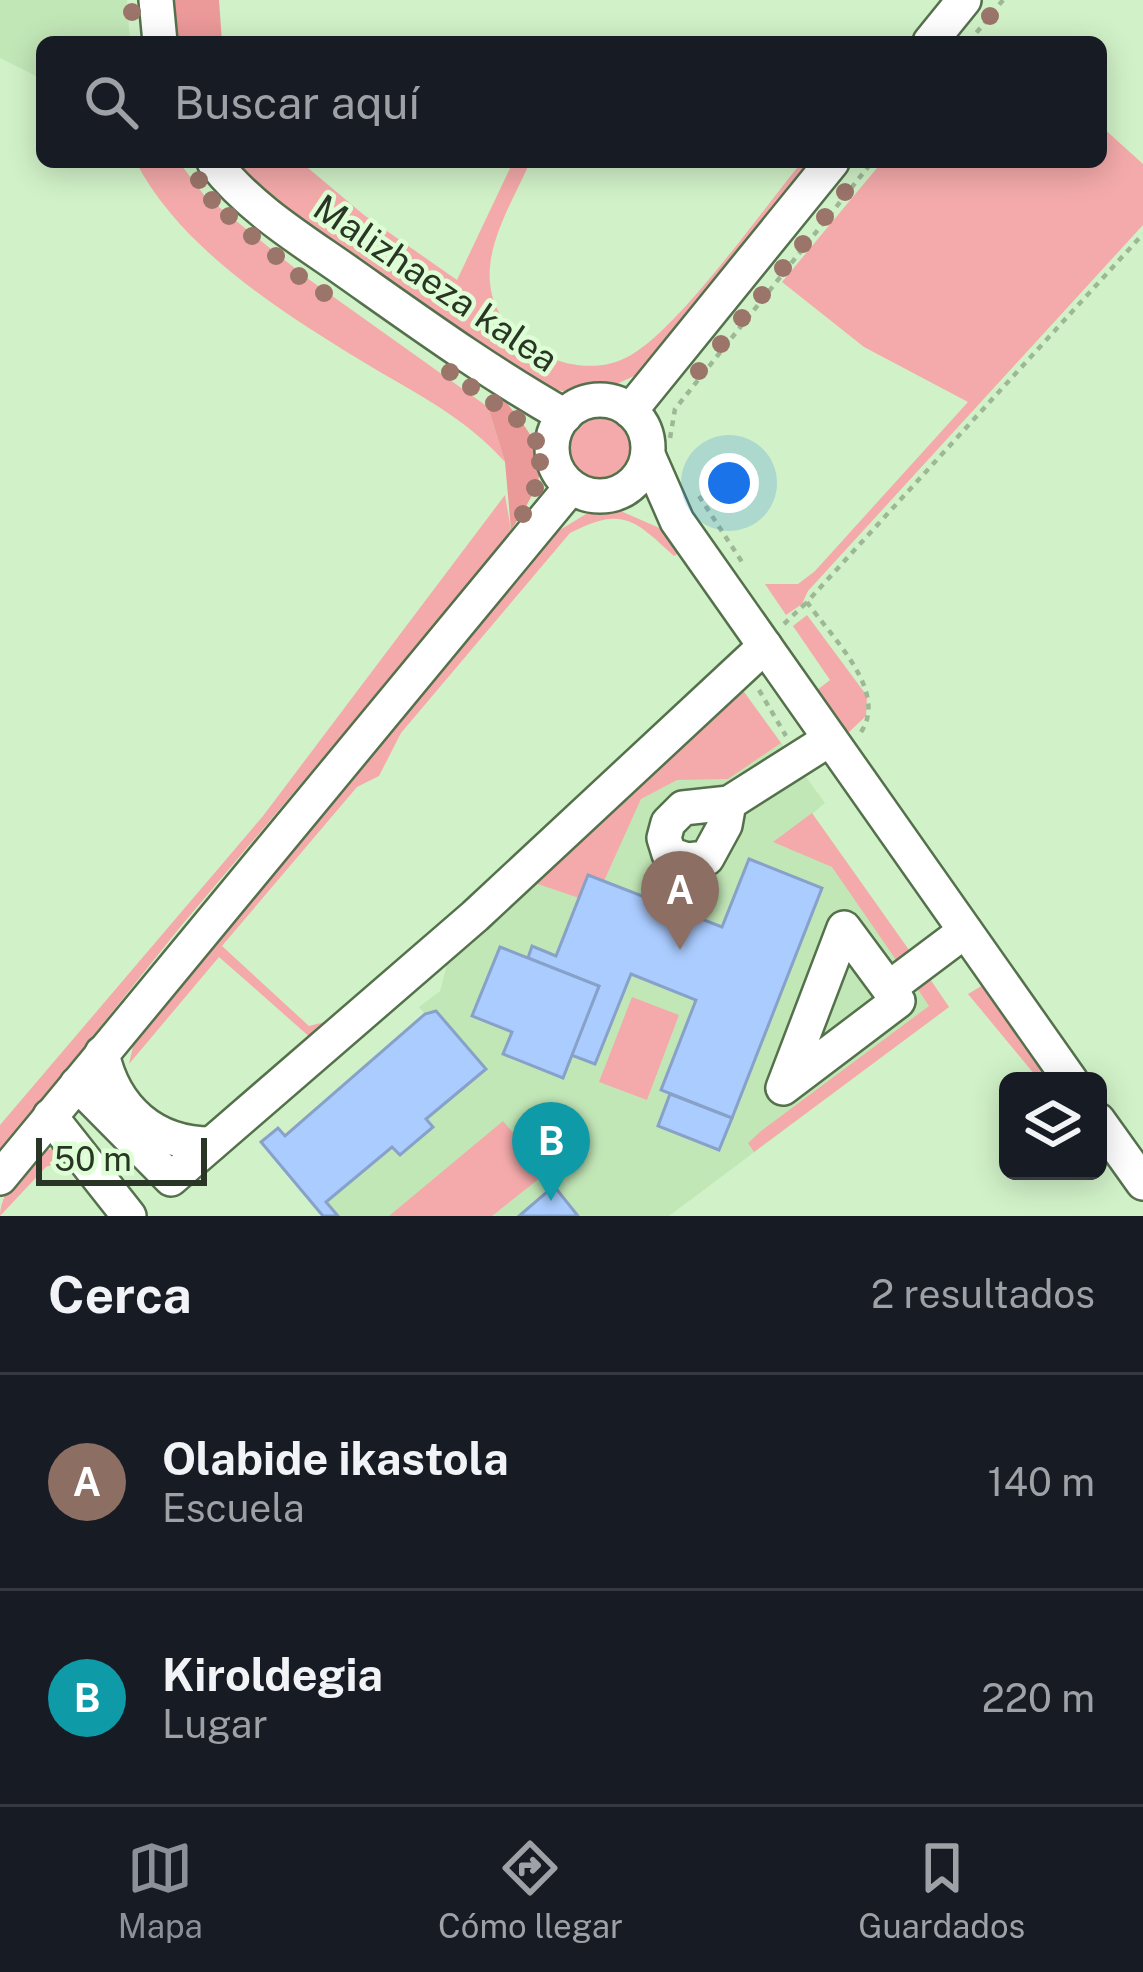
<!DOCTYPE html>
<html lang="es">
<head>
<meta charset="utf-8">
<style>
	body { margin:0; font-family:"Public Sans",sans-serif; background:#242831; color:#f1f3f6 }
	.controls { position:absolute; right:36px; bottom:36px; display:grid; overflow:hidden; border-radius:18px; box-shadow:0 6px 30px #0003 }
	.controls button { width:108px; height:108px; display:grid; place-items:center; padding:0; border:0; border-bottom:3px solid #363941; background:#171b24; color:#f1f3f6; font:60px sans-serif }
	.scale { position:absolute; left:36px; bottom:30px; width:171px; box-sizing:border-box; padding-left:12px; border:6px solid #293626; border-top:0; font-size:33px; line-height:42px; white-space:nowrap; color:#293626; -webkit-text-stroke:9px #deffd5; paint-order:stroke }
	.you { position:absolute; left:729px; top:483px; width:42px; height:42px; margin:-30px; border:9px solid #fff; border-radius:50%; background:#1a73e8; box-shadow:0 0 0 18px #1a73e833 }
	.badge { display:grid; place-items:center; width:78px; height:78px; border-radius:50%; background:#8c9099; color:#fff; font-size:39px; font-weight:700 }
	.pin { position:absolute; translate:-50% -99px; filter:drop-shadow(0 3px 6px #0008) }
	.pin::after { content:''; position:absolute; top:63px; width:42px; height:36px; background:inherit; clip-path:polygon(0 0,100% 0,50% 100%) }
	.list { margin:0; padding:0; list-style:none }
	h2 { display:flex; justify-content:space-between; align-items:center; height:156px; margin:0; padding:0 48px; font-size:51px }
	h2 small { font-size:39px; font-weight:400; color:#9ea1a6 }
	.list li { display:grid; grid-template-columns:78px 1fr auto; gap:36px; align-items:center; box-sizing:border-box; height:216px; padding:0 48px; border-top:3px solid #363941 }
	.list b { display:block; font-size:45px; white-space:nowrap }
	.list p { margin:0; font-size:39px; white-space:nowrap; color:#9ea1a6 }
	.list em { font-size:39px; font-style:normal; color:#9ea1a6 }
	.icon { flex:none; width:66px; height:66px; fill:none; stroke:currentColor; stroke-width:2; stroke-linecap:round; stroke-linejoin:round }
	.map { position:relative; flex:none; width:1143px; height:1216px; overflow:hidden }
	.search { position:absolute; background:#171b24; box-shadow:0 6px 30px #0003; left:36px; right:36px; top:36px; height:132px; display:flex; align-items:center; gap:30px; box-sizing:border-box; padding:0 42px; border-radius:18px; color:#9ea1a6; font-size:45px }
	.sheet { height:588px; background:#171b24 }
	nav { display:flex; justify-content:space-around; align-items:center; box-sizing:border-box; height:168px; border-top:3px solid #363941; background:#171b24; font-size:33px; color:#9ea1a6 }
	nav a { display:grid; justify-items:center; gap:6px }
	nav .on { color:#8c9099 }
	.map>svg:first-child { display:block }
</style>
</head>
<body>
<div class="map">
<svg width="1143" height="1216" viewBox="0 0 1143 1216">
	<rect width="100%" height="100%" fill="#d1f2c8"/>
	<g fill="#c2e7b7">
		<path d="M0,0h127l3,42h-88v37l-42,-21z"/>
		<path d="M739,685l86,118 -13,11 137,193 -280,209h-346l-62,-74 17,-14 8,7 139,-121 -6,-7 21,-16 12,-45z"/>
	</g>
	<g fill="#f4aaaa">
		<path d="M1101,126l42,38v61l-335,366 -6,13 -16,11 -21,-31h33l17,-13 153,-169 -104,-55 -82,-65 100,-120h219z"/>
		<path d="M136,162h43l25,33 103,83 181,129 17,55c-38,-43 -86,-67 -135,-96 -84,-51 -188,-115 -234,-204z"/>
		<path d="M247,162h54l63,53 93,65 56,-118h17c-16,37 -44,80 -40,121 5,61 88,104 141,72 50,-29 131,-145 171,-193h12l-169,208c-27,15 -55,27 -87,20 -32,-7 -61,-32 -88,-50 -80,-53 -154,-110 -229,-170z"/>
		<circle cx="599" cy="450" r="37"/>
		<path d="M505,495l6,35 -13,20 -317,376 -181,226v-27l263,-309z"/>
		<path d="M616,509l55,24 11,19 -8,4c-40,-37 -52,-50 -104,-23l-169,200 -22,43 -22,11 -135,159 87,80 16,-4c140,-115 278,-232 407,-362l6,2 -150,145 -276,232 -93,-82 -90,107 6,-26 410,-499 46,-28z"/>
		<path d="M807,615l60,81 -1,20 -18,17 -11,-5 -25,-34 18,-14 -37,-54z"/>
		<path d="M739,685l42,58 -53,36 -51,1 -36,19 -37,82 -16,-6 -9,23 -50,-17z"/>
		<path d="M812,813l102,144 -13,10 -69,-100 -59,-25z"/>
		<path d="M926,973l23,34 -195,145 -6,-9 13,-12 168,-125 -16,-24z"/>
		<path d="M983,985l69,96h-12l-72,-87z"/>
		<path d="M632,997l47,18 -32,85 -48,-18z"/>
		<path d="M503,1121l43,52 -54,43h-103z"/>
		<path d="M54,1148l8,13 -16,6 -46,49c0,-24 29,-64 54,-68z"/>
	</g>
	<g fill="#ec999a">
		<path d="M170,0h49l3,42h-45z"/>
		<path d="M502,397c47,58 52,69 9,133l-6,-68 -17,-55z"/>
	</g>
	<g fill="#abccff" stroke="#87a1c9" stroke-width="3">
		<path d="M749,859l73,29 -90,230 -71,-28 35,-90 -65,-26 -36,90 -24,-9 28,-69 -71,-28 4,-12 24,10 32,-81 134,52z"/>
		<path d="M500,947l99,39 -36,92 -60,-24 9,-22 -40,-16z"/>
		<path d="M436,1011l50,58 -60,50 7,8 -33,28 -8,-8 -66,55 12,14h-15l-62,-74 17,-14 7,8 140,-122z"/>
		<path d="M670,1094l62,24 -13,32 -61,-24z"/>
		<path d="M554,1186l24,30h-59z"/>
	</g>
	<g fill="none" stroke-linecap="round" stroke-linejoin="round">
		<g stroke="#54714c" stroke-width="38">
			<g id="minor">
				<path d="M156,0l4,42"/>
				<path d="M930,42l34,-42"/>
				<path d="M214,162c35,46 88,78 135,111 71,50 140,100 216,143"/>
				<circle cx="600" cy="448" r="48"/>
				<path d="M630,411l202,-249"/>
				<path d="M648,455l29,66 394,560"/>
				<path d="M729,803l-4,22 -18,33 -20,2 -18,-6 -5,-16 4,-15 15,-15 46,-5 101,-64"/>
				<path d="M844,928l54,73 -115,87z"/>
				<path d="M889,988l76,-57"/>
				<path d="M102,1053c12,56 52,91 109,91"/>
				<path d="M77,1084l94,95 304,-263 290,-270"/>
				<path d="M50,1116l79,100"/>
				<path d="M1098,1120l45,63"/>
				<path d="M0,1178l571,-691"/>
			</g>
		</g>
		<g stroke="#9db896" stroke-width="4.5" stroke-dasharray="6 6" stroke-linecap="butt">
			<path d="M969,42l34,-42"/>
			<path d="M670,438l5,-29 197,-247"/>
			<path d="M699,496l43,66"/>
			<path d="M784,624l22,-21"/>
			<path d="M759,690l27,46"/>
			<path d="M861,732c28,-41 -30,-95 -54,-130l336,-368"/>
		</g>
		<use href="#minor" stroke="#fff" stroke-width="33"/>
	</g>
	<g fill="#9b746a">
		<circle cx="132" cy="12" r="9"/>
		<circle cx="990" cy="16" r="9"/>
		<circle cx="199" cy="180" r="9"/>
		<circle cx="845" cy="192" r="9"/>
		<circle cx="212" cy="200" r="9"/>
		<circle cx="229" cy="216" r="9"/>
		<circle cx="825" cy="217" r="9"/>
		<circle cx="252" cy="236" r="9"/>
		<circle cx="803" cy="244" r="9"/>
		<circle cx="276" cy="256" r="9"/>
		<circle cx="783" cy="268" r="9"/>
		<circle cx="299" cy="276" r="9"/>
		<circle cx="324" cy="293" r="9"/>
		<circle cx="762" cy="295" r="9"/>
		<circle cx="742" cy="318" r="9"/>
		<circle cx="721" cy="344" r="9"/>
		<circle cx="699" cy="371" r="9"/>
		<circle cx="450" cy="372" r="9"/>
		<circle cx="471" cy="387" r="9"/>
		<circle cx="494" cy="403" r="9"/>
		<circle cx="517" cy="419" r="9"/>
		<circle cx="536" cy="441" r="9"/>
		<circle cx="540" cy="462" r="9"/>
		<circle cx="535" cy="488" r="9"/>
		<circle cx="523" cy="514" r="9"/>
	</g>
	<g text-anchor="middle" dominant-baseline="central" stroke-width="9" stroke-linejoin="round" paint-order="stroke">
		<g font-size="36" fill="#293626" stroke="#deffd5">
			<text transform="translate(436 283) rotate(34)">Malizhaeza kalea</text>
		</g>
	</g>
</svg>
<div class="controls">
<button><svg class="icon" aria-label="layers" viewBox="0 0 24 24"><path d="M12 4l9 5-9 5-9-5zM3 14l9 5 9-5"/></svg></button>
</div>
<div class="scale">50 m</div>
<div class="you"></div>
<div class="pin badge" style="left:680px;top:950px;background:#8d6e63">A</div>
<div class="pin badge" style="left:551px;top:1201px;background:#0f9aa8">B</div>
<div class="search"><svg class="icon" aria-label="search" viewBox="0 0 24 24"><circle cx="10" cy="10" r="6"/><path d="M15 15l6 6"/></svg>Buscar aquí</div>
</div>
<section class="sheet">
<h2>Cerca<small>2 resultados</small></h2>
<ul class="list">
<li><span class="badge" style="background:#8d6e63">A</span><div><b>Olabide ikastola</b><p>Escuela</p></div><em>140 m</em></li>
<li><span class="badge" style="background:#0f9aa8">B</span><div><b>Kiroldegia</b><p>Lugar</p></div><em>220 m</em></li>
</ul>
</section>
<nav>
<a class="on"><svg class="icon" aria-label="map" viewBox="0 0 24 24"><path d="M3 6l6-2 6 2 6-2v14l-6 2-6-2-6 2zM9 4v14M15 6v14"/></svg>Mapa</a>
<a><svg class="icon" aria-label="directions" viewBox="0 0 24 24"><path d="M12 3l9 9-9 9-9-9zM9 14v-3h6M13 9l2 2-2 2"/></svg>Cómo llegar</a>
<a><svg class="icon" aria-label="saved" viewBox="0 0 24 24"><path d="M7 4h10v16l-5-4-5 4z"/></svg>Guardados</a>
</nav>
</body>
</html>
